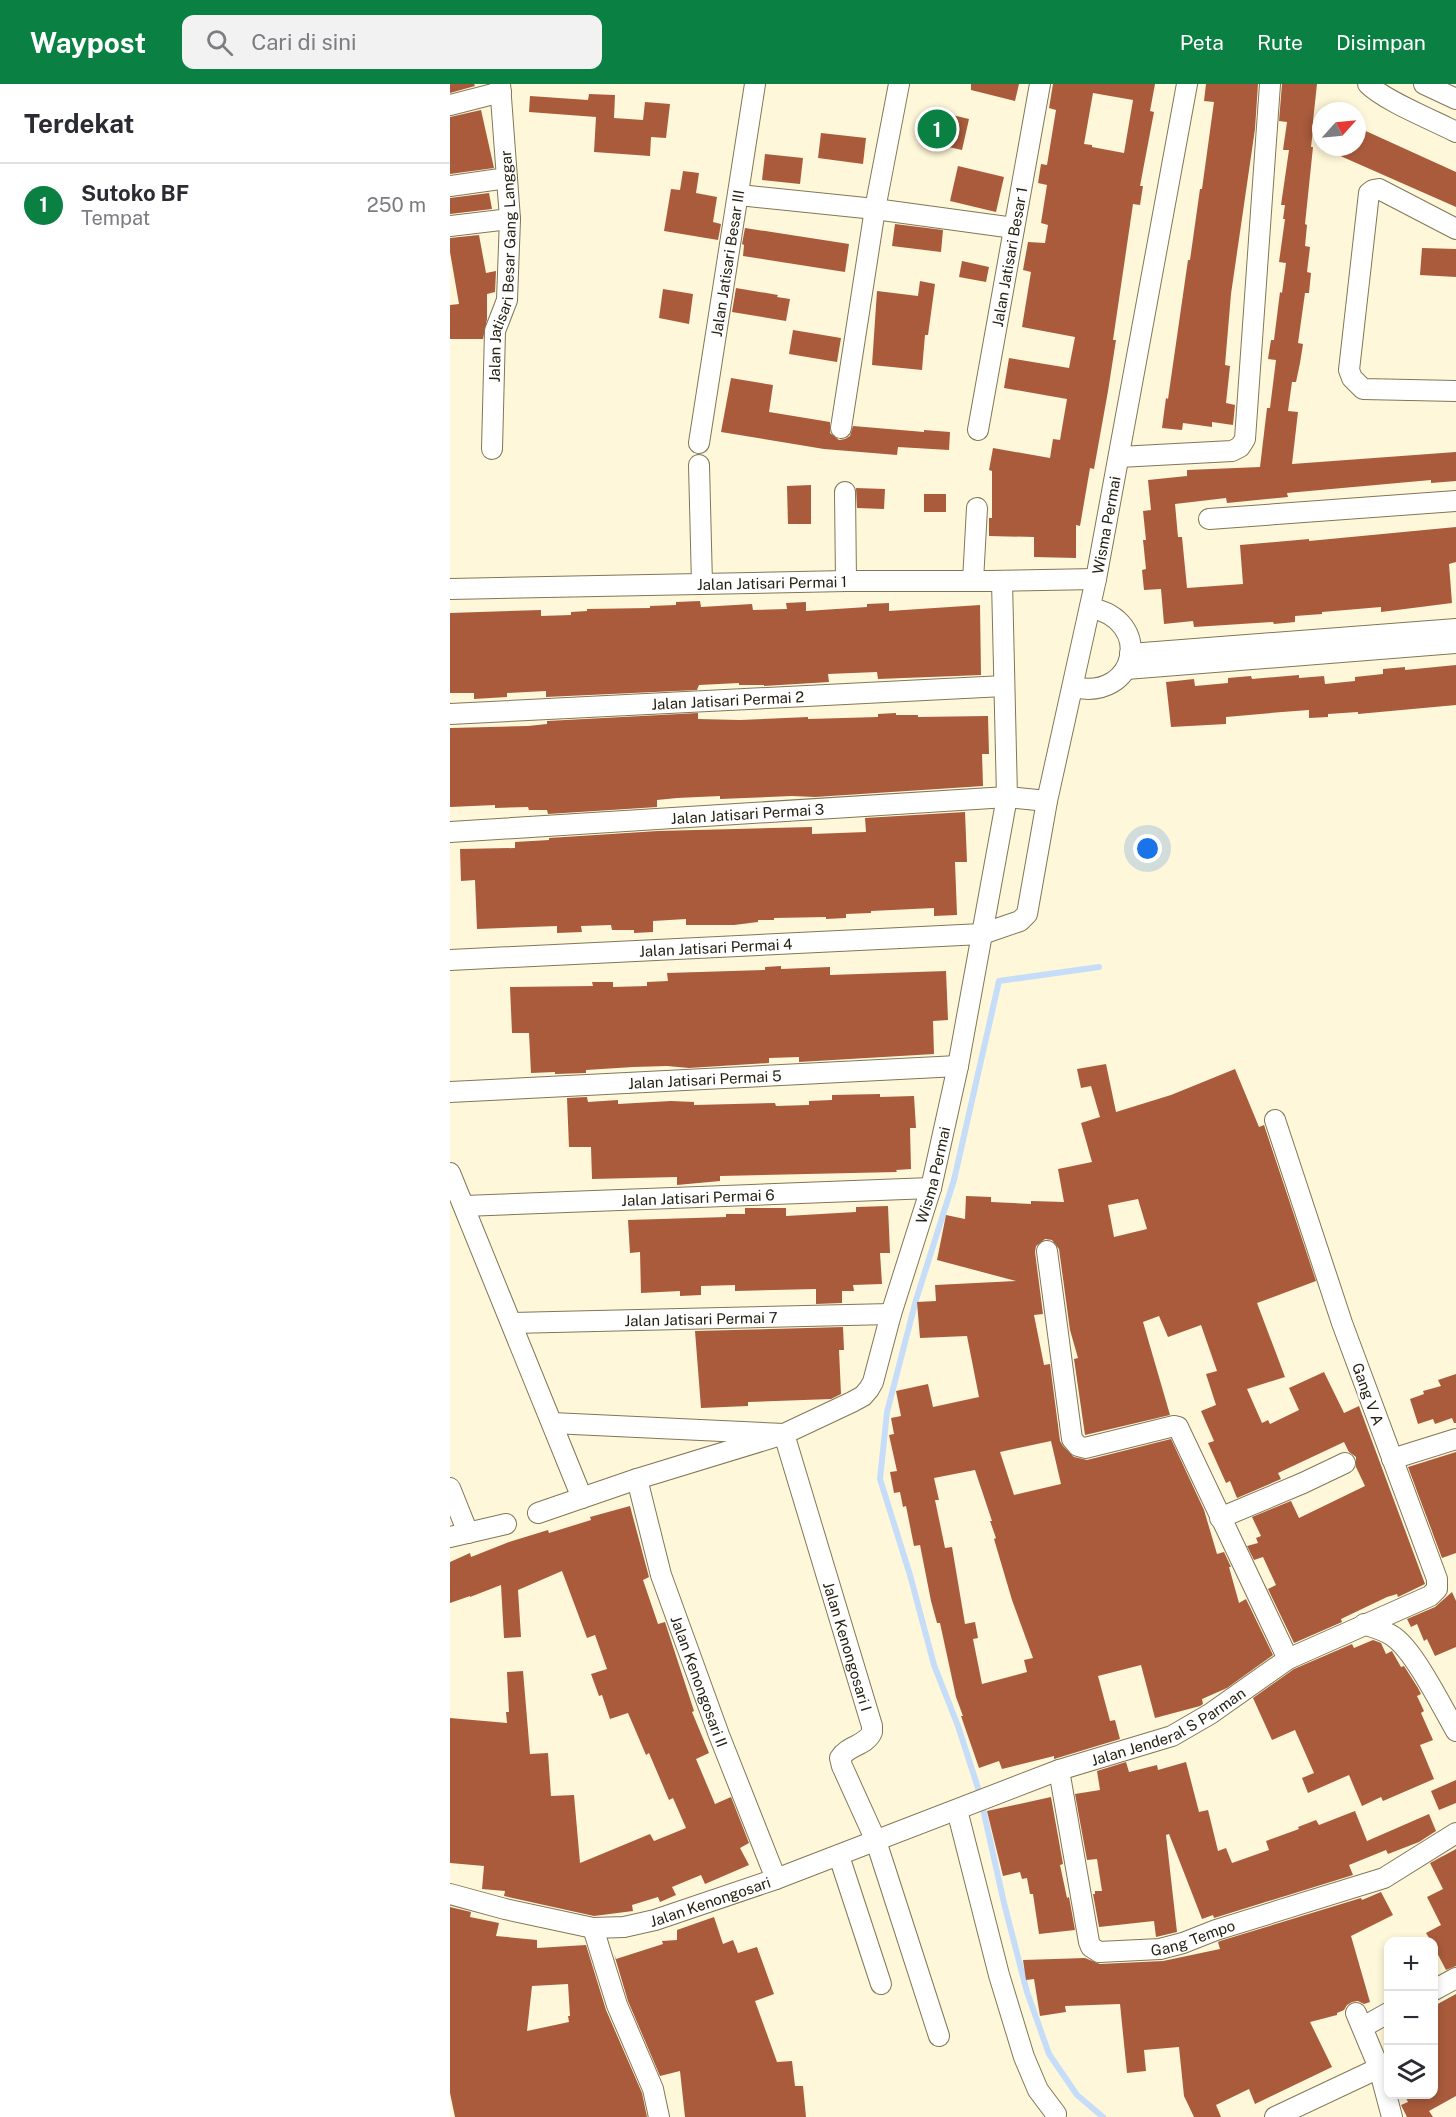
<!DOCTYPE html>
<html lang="id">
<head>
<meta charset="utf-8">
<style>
	body { margin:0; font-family:"Public Sans",sans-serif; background:#f2f2f3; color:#2b2b33 }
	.controls { position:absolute; right:18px; bottom:18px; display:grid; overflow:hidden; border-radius:12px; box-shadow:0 3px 9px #0003 }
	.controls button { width:54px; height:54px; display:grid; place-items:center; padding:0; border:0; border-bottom:2px solid #e1e1e2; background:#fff; color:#2b2b33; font:30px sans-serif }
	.compass { position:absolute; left:862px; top:18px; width:54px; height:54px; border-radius:50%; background:#fff; box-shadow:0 3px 9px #0003; rotate:63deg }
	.you { position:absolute; left:698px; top:765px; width:21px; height:21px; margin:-15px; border:4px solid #fff; border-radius:50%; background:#1a73e8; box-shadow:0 0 0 9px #1a73e833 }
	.badge { display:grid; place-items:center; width:39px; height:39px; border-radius:50%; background:#0b8043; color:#fff; font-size:20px; font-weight:700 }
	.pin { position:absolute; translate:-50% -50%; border:3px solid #fff; box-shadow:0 2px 6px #0006 }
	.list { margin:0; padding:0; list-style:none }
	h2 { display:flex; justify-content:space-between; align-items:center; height:78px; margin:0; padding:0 24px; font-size:26px }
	h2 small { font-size:20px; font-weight:400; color:#7c7c81 }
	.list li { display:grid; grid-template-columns:39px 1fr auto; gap:18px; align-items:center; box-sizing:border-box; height:84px; padding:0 24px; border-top:2px solid #e1e1e2 }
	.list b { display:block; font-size:22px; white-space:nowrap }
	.list p { margin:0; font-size:20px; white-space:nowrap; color:#7c7c81 }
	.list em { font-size:20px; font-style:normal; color:#7c7c81 }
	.icon { flex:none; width:33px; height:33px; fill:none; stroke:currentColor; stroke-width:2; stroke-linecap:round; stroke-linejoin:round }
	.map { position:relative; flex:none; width:1006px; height:2033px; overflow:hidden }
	header { display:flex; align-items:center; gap:36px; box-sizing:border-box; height:84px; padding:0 30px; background:#0b8043; color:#fff }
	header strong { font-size:28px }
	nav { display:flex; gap:33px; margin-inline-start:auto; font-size:21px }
	.search { width:420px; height:54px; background:#f2f2f3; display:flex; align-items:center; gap:15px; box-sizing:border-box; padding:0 21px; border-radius:12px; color:#7c7c81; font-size:22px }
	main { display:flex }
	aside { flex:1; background:#fff }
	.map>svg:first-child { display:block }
</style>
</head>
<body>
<header>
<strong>Waypost</strong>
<div class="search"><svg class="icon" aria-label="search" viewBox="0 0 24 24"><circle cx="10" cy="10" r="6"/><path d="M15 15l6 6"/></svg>Cari di sini</div>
<nav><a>Peta</a><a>Rute</a><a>Disimpan</a></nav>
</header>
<main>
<aside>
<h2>Terdekat<small></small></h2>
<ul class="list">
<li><span class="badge">1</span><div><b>Sutoko BF</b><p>Tempat</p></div><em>250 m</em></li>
</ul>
</aside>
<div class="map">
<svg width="1006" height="2033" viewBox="0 0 1006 2033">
	<rect width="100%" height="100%" fill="#fff7d9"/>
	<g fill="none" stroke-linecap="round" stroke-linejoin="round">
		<path stroke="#c6ddf9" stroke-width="6" d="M649,883l-100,14 -45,199 -38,120 -29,112 -7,67 30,96 24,90 24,61 21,65 25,112 23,89 22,62 28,41 26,22"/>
	</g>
	<g fill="#aa5b3c" fill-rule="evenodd">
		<path d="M0,0h24l1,2 -25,7z"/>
		<path d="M521,0h48l-4,17 -44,-11z"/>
		<path d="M603,0h102l-5,27 4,1 -14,74h3l-3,19 -7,-1 -20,136h3l-8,51 -14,78 -4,-1 -10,58 -4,-1v33l-42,-1v-20l-45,-1v-18h3v-47l-3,-1 4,-22 57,10 3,-19 7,1 7,-41 -63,-11 5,-30 60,10 6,-31 -53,-10 9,-55 -8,-2 5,-28 17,1 3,-18 -7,-2 6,-38 -9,-2 3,-19 6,1 9,-55 -7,-2zM643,9l40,7 -9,53 -32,-6v-2l-8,-1z"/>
		<path d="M756,0h52l-3,45 -24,165 -6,71 5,1 -4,37 9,2 -2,20 -21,-3v5l-29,-4 -1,7 -20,-2 4,-30 2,1 20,-139h2l10,-71h2l12,-87 -10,-1z"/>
		<path d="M832,0h35l-4,37h1l-3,26h2l-8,77 2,1 -2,21 5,1 -3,25 4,1 -2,20h-4l-7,50 5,1 -3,19 -4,19h-4l-4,29 10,1 -6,52 164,-12v29l-25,2v-3l-144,13 1,4 -61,6 -1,-5 -51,6 3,33h4l5,51 56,-4 -3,-39 69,-6v2l147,-14v35l-7,2 3,39 -71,9v-5l-59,5v2l-27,2v6l-21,2 -1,-2 -79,5 -1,-6 -29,3 -3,-35 -17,1 -2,-20 4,-1 -3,-29h3l-3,-29 8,-1 -3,-30 39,-4v-6l73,-3 7,-59h3l6,-48 -8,-1 3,-19h3l6,-48 2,1 4,-30 -7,-1 6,-43h-2l2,-14h-4l8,-55h-6l4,-28 -8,-1z"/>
		<path d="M139,10l26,1 -1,23 29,2 2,-18 25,2 -4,34 -15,-1 -1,19 -56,-4 2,-35 -67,-5 1,-16 58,4z"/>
		<path d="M477,25l42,10 -7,31 -35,-8 1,-3 -7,-2z"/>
		<path d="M31,26l13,58 -44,6v-57z"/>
		<path d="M907,43l99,45v35l-136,-60h37z"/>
		<path d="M371,49l45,5 -3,26 -45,-6z"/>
		<path d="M315,70l38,4 -3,26 -38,-4z"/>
		<path d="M508,82l46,11 -8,35 -46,-11z"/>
		<path d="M233,87l16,2 -3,20 21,4 -4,25 8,2 -3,16 -54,-9 7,-42 9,1z"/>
		<path d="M39,109l3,16 -42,5v-16z"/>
		<path d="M445,140l48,6 -2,22 -49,-6z"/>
		<path d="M295,144l104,16 -4,28 -102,-16 1,-11 -2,-1z"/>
		<path d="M29,151l7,38 10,-2 -1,21 -8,2v25l-4,20h-33v-34l9,-1 -9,-52v-14z"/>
		<path d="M972,164l34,1v28l-36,-2z"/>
		<path d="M512,177l27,6 -3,15 -27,-5z"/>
		<path d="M470,197l15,3 -7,51h-3l-3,35 -50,-5 5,-74 41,5z"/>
		<path d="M286,204l42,7 -1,2 13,2 -4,22 -54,-9z"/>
		<path d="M213,205l30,5 -4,30 -30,-6z"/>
		<path d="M343,246l48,8 -4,24 -48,-8z"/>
		<path d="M281,294l42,7 -4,27 61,10v11l9,7 6,-1 5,-3 3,-10 71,6v-2l26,2 -1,18 -51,-3 -1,8 -73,-6 -103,-17z"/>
		<path d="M361,401v39h-23l-1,-38z"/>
		<path d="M406,404l29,1 -1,20 -27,-1z"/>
		<rect x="474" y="410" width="22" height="18"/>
		<path d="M250,517l1,6 51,-3 1,6 34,-1 -1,-6 20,-1v9l61,-4v-3l22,-1v8l91,-6 1,70 -103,4 -1,-7 -49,2 1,8 -65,4v-1h-25v-2l-40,2 -2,5 -151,7v-6l-39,2v4l-33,2v-6h-24v-80l91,-3v6l30,-1v-3l16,-1v-2l63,-1v-2l26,-1v-3z"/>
		<path d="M1006,581v40l-98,9v-2l-30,2v3l-19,1v-8l-27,2 -56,5v7l-55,3 -5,-45 28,-3 1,7 33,-3v-5l23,-2 1,3 47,-4v3l25,-2 1,8 30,-3v-4l28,-3v-5l22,-2v3z"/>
		<path d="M248,629v6l42,1 68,-3v2l70,-2v-3l18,-1v2h22v2l70,-1 1,38h-7l1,32 -168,11 -23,-1 -72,3v-3l-43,2 -20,2v7l-109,7 -1,-4h-18l-1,-3 -33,1v-3l-45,2v-79l78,-2 19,-2v-3z"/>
		<path d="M515,728l2,50h-12l2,53 -23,1v-8l-63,3v2l-25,1v4l-20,1v-2l-52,1v2h-16v2l-24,3h-48v-6l-33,2v11l-19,1v-3h-22l-1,-5 -30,1 1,6 -25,1v-7l-80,3 -2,-49 -14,1 -1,-32 55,-1v-6l34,-2v-2l109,-7 154,-4v7l54,-2 -1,-14z"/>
		<path d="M331,882v3l49,-2v8l116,-4 2,49 -15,1 1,33 -135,8v-5l-30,1v5l-33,2 -47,3 -22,-2 -34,1 -47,3v3l-31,1v-2l-24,1 -2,-40h-17l-2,-46 83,-1 -1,-4h21v5l34,-1v-4l21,-1 -1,-8 98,-3v-3z"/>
		<path d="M656,980l10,48 55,-17 64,-26 24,58 5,-2 52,156 -59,22 28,74 -38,12 15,34 6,-3 2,4 29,-14 -10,-22 35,-16 20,41 15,-7 66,178 -27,13 -1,-3 -10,3 -46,22 1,3 -48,21 -26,-54 8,-4 -13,-28 -9,3 -7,-14 11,-3 -2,-5 5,-2 -9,-19 39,-16 8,17 66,-32 -9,-19v-10l-7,-5 -5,-10 -66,31 3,6 -44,19 -7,-17 -4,2 -18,-40 6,-2 -13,-30 15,-6 -10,-31 11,-3 -16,-46 -33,12 -9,-21 -16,6 27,93 -85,20 -11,-76 4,-1 -8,-28 -11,-81 -7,-9 -7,-1 -9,7 -1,6 8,62 -9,1 10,50 6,-1 10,77 3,5 11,11 13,3 84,-21 33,71 13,44 7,-2 7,15h-2l10,36 7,-4 27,56 -46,33 -25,11 1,5 -3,2 -45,12 -14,-53 -43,11 12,45 5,-1 5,19 -66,20v-3l-52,13 -3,-8 -20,7 -18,-52h2l-7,-19 -16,-74h-3l-6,-22 -11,-56 -6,1 -8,-40 -3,1 -3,-15 -6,1 -4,-21 7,-1 -8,-36 5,-1 -3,-16 10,-2 -5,-25 32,-7 5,23 46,-10 -12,-61 -47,2 -3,-36 19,-1 -1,-16 81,-4 -79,-21 9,-45 19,4 1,-23 25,1v5l40,2v-3l33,1 -6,-33 34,-7 -11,-39 19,-6 -9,-31 -10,2 -4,-19zM688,1115l9,30 -33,8 -6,-32zM601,1357l10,43 -47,11 -14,-43zM525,1386l17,51h-2l6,17 -2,1 18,61 21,58 -9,2 3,12 -45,12 -9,-45 5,-1 -3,-16 -10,2 -13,-77 -7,1 -10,-48h4l-5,-22z"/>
		<path d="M430,1010v3l34,-1 2,32h-6l1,41 -15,1 1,2 -177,4v5l-43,4v-8l-85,2 -1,-32h-22l-2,-49 20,-1 1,5 30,-2v4l53,-3 23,1v3l81,-2 1,3 33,-1v-4l23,-1v-5z"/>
		<path d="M438,1122l2,47h-10l2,31 -29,1 1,6h-12v12l-26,1v-15l-81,2v-6l-34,1v9l-21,1v-5l-39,2 -1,-41 -10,1 -2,-33 98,-3v-3h19v-6h41v8l70,-4v-5z"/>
		<path d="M393,1243l1,23h-5l2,44 -10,5 -83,3v4l-47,2 -6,-77z"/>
		<path d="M1006,1290v49h-2l-2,-5 -17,6 -2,-5 -15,5 -8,-25 14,-5 -1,-3 18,-5 -3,-6z"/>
		<path d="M1006,1368v101l-14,5 -34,-91z"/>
		<path d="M180,1422l19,71 -6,3 15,44 7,-2 29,89 -2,1 17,41 -13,6 19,45 16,-7 18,46 -9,5 9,17 -44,19 -4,-9 -29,12 4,8 -16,7 -2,-5 -26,8 1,6 -39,5 -90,-20 1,-5 -23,-2 2,-23 -34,-3v-145l57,5 -1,-11h3l-2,-40 16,-1 7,83 18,-1 3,43 23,-1 6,68 70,-29 4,7 32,-13 -13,-30 -4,2 -20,-47 -3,2 -18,-42 -18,6 -8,-24 -3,1 -8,-22 16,-5 -12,-34 -8,3 -25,-67 -44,19 3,47 -17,1 -3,-53 -31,12v-1l-20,7v-41l20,-9 1,4 38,-15 39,-12 1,3 42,-13 -1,-3z"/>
		<path d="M1002,1508l4,9v46l-21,9 -8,-17 -3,2 -7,-17 -6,3 -4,-8 28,-12z"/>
		<path d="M923,1556l8,3 5,11 6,-3 1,2 8,14 3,-1 14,22 3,6 -4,2 7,15 -3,2 12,27 -13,5 14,34 -51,22 -2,-4 -19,9 -13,-31 -41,18 -6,-15 12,-5 -19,-43 -23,10 -19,-42 41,-29 58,-25 2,4z"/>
		<path d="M676,1678l3,10 28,-7 1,5 28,-8 13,50 9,-2 10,41 8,-3 6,15 37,-13 -3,-9 33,-12 -1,-2 18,-7 3,5 36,-14 12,30 62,-27 7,17 -17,11 -31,12 -2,-4 -37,15 4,10 -139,43 -1,-3 -11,4 -33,-85 -3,1 11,97 -21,5 -2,-16 -55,6 -6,-33h2v-3h7l-5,-32 -10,1 -12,-66 25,-4 -3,-19z"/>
		<path d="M1006,1696v23l-17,7 -8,-19z"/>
		<path d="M601,1713l12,67 -3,1 7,33 2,-1 6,33 -36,4 -6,-40h-3l-3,-16 -5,1 -2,-7 -17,4 -16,-65z"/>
		<path d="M1006,1765v117l-10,4 -12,-23v-6h-3l-5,-8 15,-8 -14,-28 16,-8 -13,-26z"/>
		<path d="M931,1808l12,23 -42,21 19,66 -6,2 -6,-3 -6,1 -5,3 -3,5 -7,3v2l-27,7 22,45 -77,37 -6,-15 -33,16 5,12h-27l-10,-21 -5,-49 -35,3 2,21 -19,2 -7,-69 -55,2 1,6 -26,4 -6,-37 -8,1 -3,-20 62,-2 15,6 63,-3 57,-12 -2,-7 2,-1 141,-43 1,2z"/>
		<path d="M0,1823l21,5 -1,5 29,6 -3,13 41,4v8l49,-3 20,65 36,83 5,24h-192l-5,-24zM118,1900l2,32h-2l1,6 -42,9 5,-45z"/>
		<path d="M264,1833l9,27 10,-4 5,13 19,-6 17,47 -19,7 22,61 15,-1 3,25h8l3,31h-121l-5,-46 -20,5 -32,-75 -14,-47 2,5 47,-15 -1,-3 15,-1v-10z"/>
		<path d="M1006,1910v102l-27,15 4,6h-26l-6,-12 7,-3 -4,-8h30v-88z"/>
	</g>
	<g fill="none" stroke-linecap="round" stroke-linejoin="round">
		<g stroke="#807756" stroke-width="22">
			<g id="minor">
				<path d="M918,0c15,16 67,37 88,48"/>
				<path d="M974,0l32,15"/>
				<path d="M0,21l51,-13"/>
				<path d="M0,102l57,-8"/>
				<path d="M289,111l136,14 139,19"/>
				<path d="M0,142l60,-7"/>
				<path d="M1006,145l-77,-40 -6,1 -4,3 -20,177 3,8 11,11 93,2"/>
				<path d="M391,344l34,-219 24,-125"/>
				<path id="s1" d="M528,346l62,-346"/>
				<path id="s2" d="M249,359l56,-359"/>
				<path id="s3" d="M42,365l3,-118 12,-31 3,-81 -10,-135"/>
				<path d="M669,373l113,-6 8,-4 5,-8 25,-355"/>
				<path d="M249,381l3,119"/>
				<path d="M395,408l1,89"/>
				<path d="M759,435l247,-18"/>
				<path d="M523,497l4,-73"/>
				<path id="s4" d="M0,505l396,-8h142l108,-2"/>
				<path d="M680,570l326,-25"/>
				<path d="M676,585l330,-26"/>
				<path d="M623,603c65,15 81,-68 17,-79"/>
				<path id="s5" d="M0,630l554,-28"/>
				<path id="s6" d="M0,748l557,-35 40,4"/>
				<path id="s7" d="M0,876l532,-26 25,-137 -5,-216"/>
				<path id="s8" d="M0,1008l508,-26"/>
				<path d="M0,1089l132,325"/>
				<path id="s9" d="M14,1122l467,-18"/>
				<path d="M597,1167l25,188 6,7 7,2 89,-22 4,1 110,232"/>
				<path id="s10" d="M62,1239l379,-9"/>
				<path id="s11" d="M102,1339l232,11 88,292v6c-6,14 -24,13 -32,26l2,8 34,75 63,195"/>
				<path d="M942,1375l64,-20"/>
				<path id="s12" d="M187,1395l24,96 58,160 57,144"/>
				<path d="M0,1404l18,45"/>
				<path id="s13" d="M88,1429l99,-34 147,-45 68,-32 11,-6 6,-7 4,-7 18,-68 40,-126 27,-122 24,-132 38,-13 7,-7 20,-113 49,-222 91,-495"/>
				<path d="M770,1434l83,-35 42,-20"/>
				<path d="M0,1453l56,-13"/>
				<path d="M914,1540c10,4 21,6 30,13 21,15 48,70 62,94"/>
				<path id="s14" d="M609,1686l30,172 2,5 8,5 61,-3 23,-6 33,-13 168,-52 72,-45"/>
				<path d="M507,1726l42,165 25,82 14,33 18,24"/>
				<path d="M389,1772l42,128"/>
				<path id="s15" d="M0,1810l55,15 88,19 31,-1 31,-7 121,-41 283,-109 113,-34 38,-22 78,-55 142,-63 7,-7v-10l-95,-256 -67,-203"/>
				<path d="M143,1844l24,77 36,84 6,28"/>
				<path d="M984,1906l22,-12"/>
				<path d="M906,1929l23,55 13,49"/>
				<path d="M913,1943l25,-14"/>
				<path d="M825,2033l104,-49"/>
			</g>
		</g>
		<use href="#minor" stroke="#fff" stroke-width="20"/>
	</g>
	<g text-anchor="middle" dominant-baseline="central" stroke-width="4.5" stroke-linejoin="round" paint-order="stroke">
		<g font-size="15" fill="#262214" stroke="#fff">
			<text stroke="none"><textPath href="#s1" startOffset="176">Jalan Jatisari Besar 1</textPath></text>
			<text stroke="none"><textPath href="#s2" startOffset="182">Jalan Jatisari Besar III</textPath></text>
			<text stroke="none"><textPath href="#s3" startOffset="184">Jalan Jatisari Besar Gang Langgar</textPath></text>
			<text stroke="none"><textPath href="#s13" startOffset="1272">Wisma Permai</textPath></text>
			<text stroke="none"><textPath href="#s4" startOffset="322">Jalan Jatisari Permai 1</textPath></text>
			<text stroke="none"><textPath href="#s5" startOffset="278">Jalan Jatisari Permai 2</textPath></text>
			<text stroke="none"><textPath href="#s6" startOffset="298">Jalan Jatisari Permai 3</textPath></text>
			<text stroke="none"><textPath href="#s7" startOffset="266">Jalan Jatisari Permai 4</textPath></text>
			<text stroke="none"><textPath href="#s8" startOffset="255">Jalan Jatisari Permai 5</textPath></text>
			<text stroke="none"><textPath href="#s13" startOffset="579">Wisma Permai</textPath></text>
			<text stroke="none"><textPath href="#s9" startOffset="234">Jalan Jatisari Permai 6</textPath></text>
			<text stroke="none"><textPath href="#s10" startOffset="189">Jalan Jatisari Permai 7</textPath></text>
			<text transform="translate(918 1310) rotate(70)">Gang V A</text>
			<text stroke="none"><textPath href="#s11" startOffset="454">Jalan Kenongosari I</textPath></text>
			<text stroke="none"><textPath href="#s12" startOffset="212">Jalan Kenongosari II</textPath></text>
			<text stroke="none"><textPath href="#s15" startOffset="759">Jalan Jenderal S Parman</textPath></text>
			<text stroke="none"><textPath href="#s15" startOffset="268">Jalan Kenongosari</textPath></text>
			<text stroke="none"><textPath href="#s14" startOffset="285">Gang Tempo</textPath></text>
		</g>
	</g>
</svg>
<div class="controls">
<button>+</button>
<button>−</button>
<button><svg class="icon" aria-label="layers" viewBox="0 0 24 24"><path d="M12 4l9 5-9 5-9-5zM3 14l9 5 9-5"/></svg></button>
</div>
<svg class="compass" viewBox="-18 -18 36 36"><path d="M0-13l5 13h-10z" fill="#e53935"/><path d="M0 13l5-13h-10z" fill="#7c7c81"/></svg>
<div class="you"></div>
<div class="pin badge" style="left:487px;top:45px">1</div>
</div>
</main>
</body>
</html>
